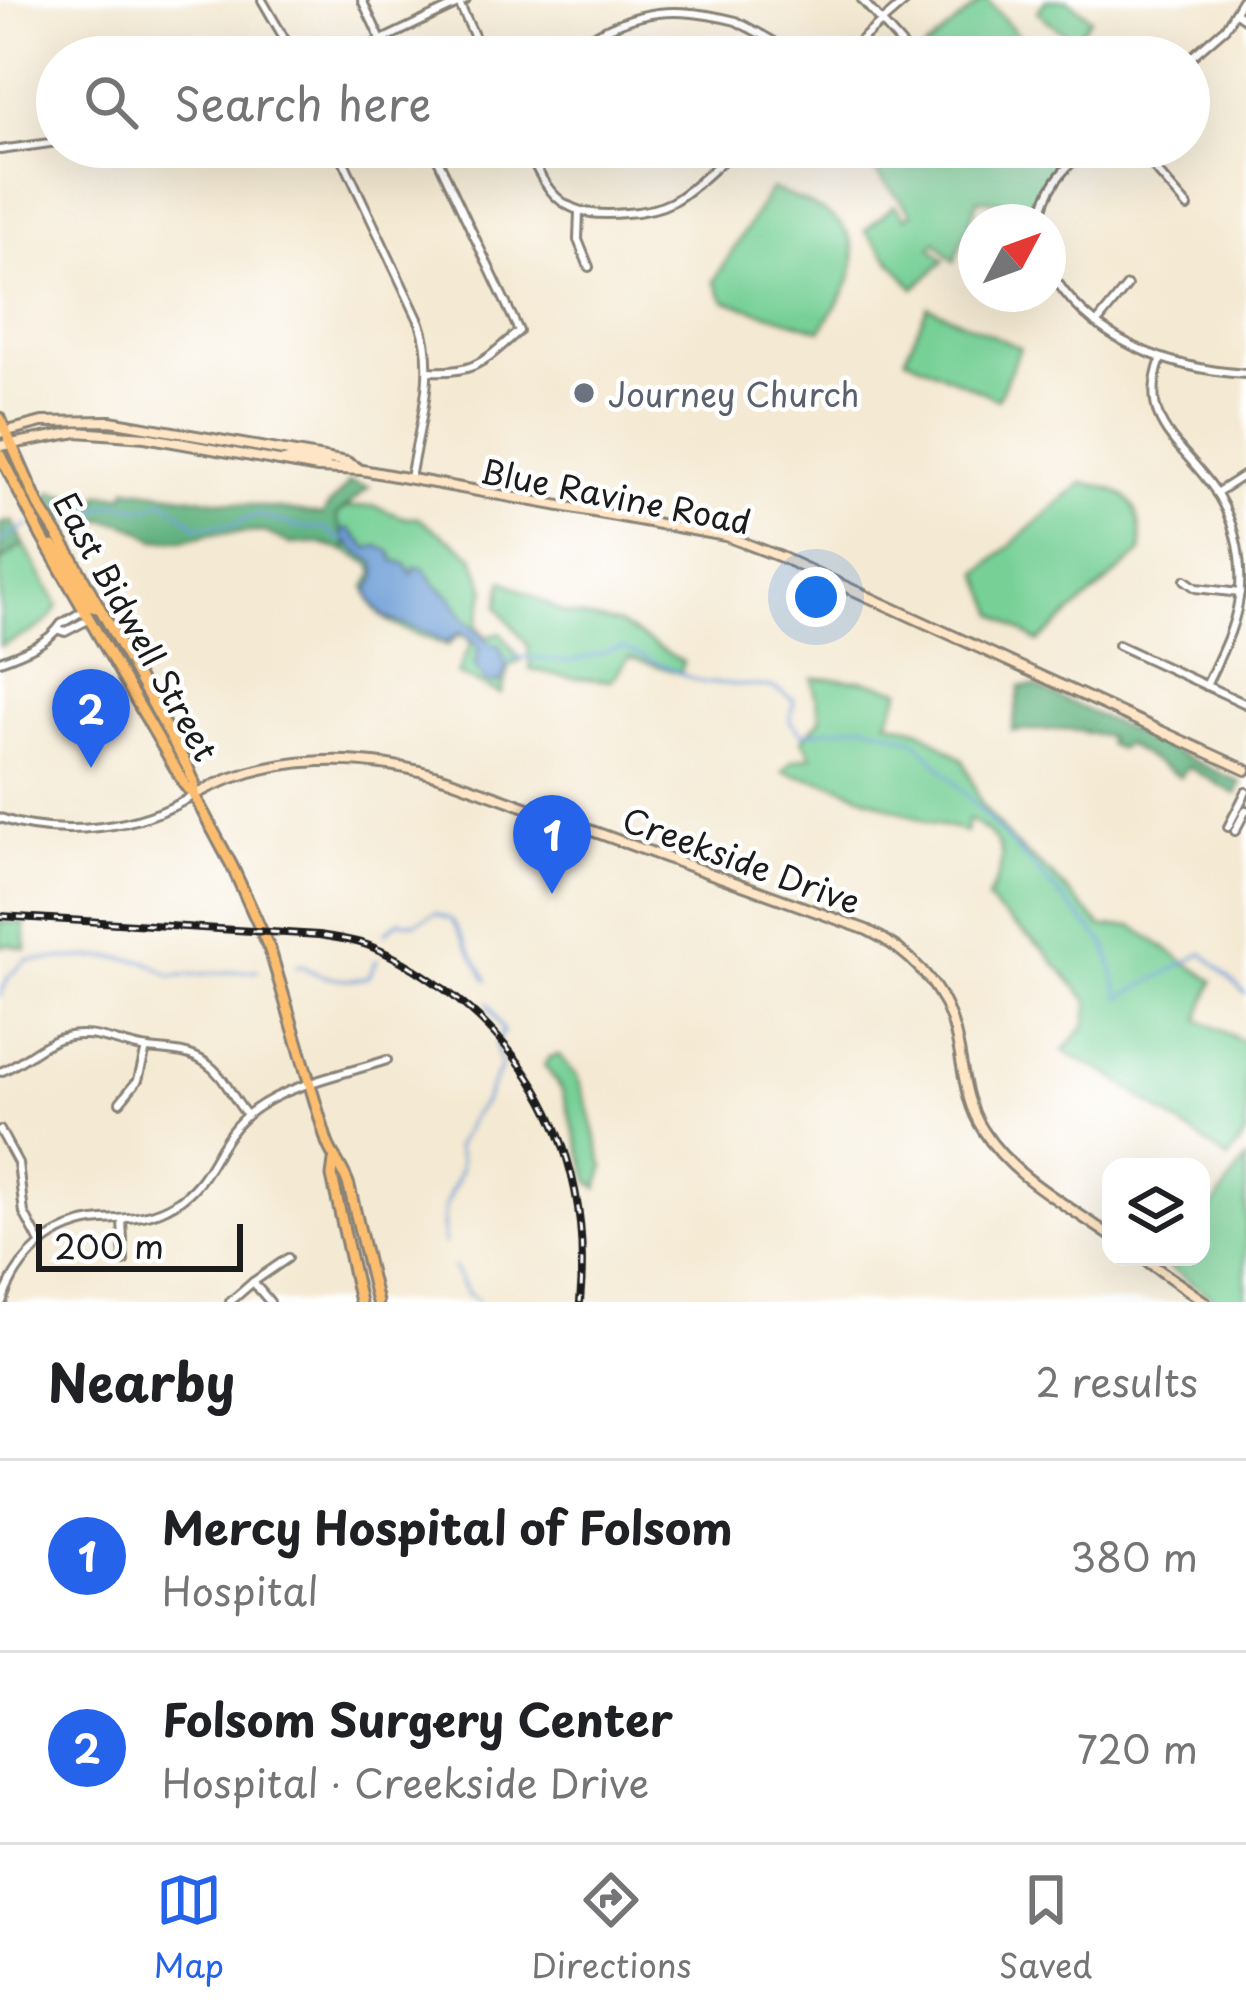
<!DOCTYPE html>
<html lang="en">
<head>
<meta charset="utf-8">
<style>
	body { margin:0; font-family:"Playpen Sans",sans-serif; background:#f6f6f6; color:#202124 }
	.controls { position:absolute; right:36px; bottom:36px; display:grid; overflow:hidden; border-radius:24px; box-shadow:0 12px 48px #0002 }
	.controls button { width:108px; height:108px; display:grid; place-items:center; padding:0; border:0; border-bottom:3px solid #e0e0e0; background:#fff; color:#202124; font:60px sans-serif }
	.compass { position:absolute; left:958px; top:204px; width:108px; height:108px; border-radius:50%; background:#fff; box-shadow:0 12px 48px #0002; rotate:49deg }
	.scale { position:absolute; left:36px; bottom:30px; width:207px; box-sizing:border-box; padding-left:12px; border:6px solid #1c1c1c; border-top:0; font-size:33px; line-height:42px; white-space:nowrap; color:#1c1c1c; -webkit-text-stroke:9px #fff; paint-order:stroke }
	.you { position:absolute; left:816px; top:597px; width:42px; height:42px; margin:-30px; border:9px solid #fff; border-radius:50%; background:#1a73e8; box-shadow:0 0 0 18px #1a73e833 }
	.badge { display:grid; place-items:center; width:78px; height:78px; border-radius:50%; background:#2563eb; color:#fff; font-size:39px; font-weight:700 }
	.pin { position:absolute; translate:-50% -99px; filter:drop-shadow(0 3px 6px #0008) }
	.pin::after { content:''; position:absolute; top:63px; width:42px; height:36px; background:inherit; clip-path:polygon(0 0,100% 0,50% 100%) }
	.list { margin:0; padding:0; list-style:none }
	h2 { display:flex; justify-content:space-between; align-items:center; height:156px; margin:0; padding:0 48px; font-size:51px }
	h2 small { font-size:39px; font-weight:400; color:#757577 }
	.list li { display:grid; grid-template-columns:78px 1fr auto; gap:36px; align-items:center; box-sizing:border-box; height:192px; padding:0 48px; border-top:3px solid #e0e0e0 }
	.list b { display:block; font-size:45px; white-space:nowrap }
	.list p { margin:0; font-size:39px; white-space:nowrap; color:#757577 }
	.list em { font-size:39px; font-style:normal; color:#757577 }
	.icon { flex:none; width:66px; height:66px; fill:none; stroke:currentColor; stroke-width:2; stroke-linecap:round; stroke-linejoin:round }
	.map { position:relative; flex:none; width:1246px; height:1302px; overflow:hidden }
	.search { position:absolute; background:#fff; box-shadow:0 12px 48px #0002; left:36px; right:36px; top:36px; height:132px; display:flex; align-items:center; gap:30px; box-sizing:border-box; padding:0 42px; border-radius:66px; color:#757577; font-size:45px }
	.sheet { height:540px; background:#fff }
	nav { display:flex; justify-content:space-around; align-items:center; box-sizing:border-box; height:168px; border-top:3px solid #e0e0e0; background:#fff; font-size:33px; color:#757577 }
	nav a { display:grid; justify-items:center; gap:6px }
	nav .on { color:#2563eb }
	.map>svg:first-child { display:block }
</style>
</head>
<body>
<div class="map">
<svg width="1246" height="1302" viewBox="0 0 1246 1302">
	<rect width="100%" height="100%" fill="#fff"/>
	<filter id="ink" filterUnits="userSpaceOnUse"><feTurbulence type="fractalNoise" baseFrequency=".00833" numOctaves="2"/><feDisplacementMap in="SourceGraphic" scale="24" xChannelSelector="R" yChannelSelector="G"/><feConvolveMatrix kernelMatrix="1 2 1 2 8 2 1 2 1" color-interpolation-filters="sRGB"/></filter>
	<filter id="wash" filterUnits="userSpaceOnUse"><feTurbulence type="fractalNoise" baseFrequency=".004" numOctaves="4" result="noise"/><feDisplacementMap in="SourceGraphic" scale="48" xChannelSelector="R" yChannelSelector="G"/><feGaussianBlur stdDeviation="2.7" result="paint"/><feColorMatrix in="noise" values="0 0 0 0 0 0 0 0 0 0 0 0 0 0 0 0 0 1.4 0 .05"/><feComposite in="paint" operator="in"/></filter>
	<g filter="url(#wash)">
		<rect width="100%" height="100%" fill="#f4e9d2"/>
		<g fill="#77d096" stroke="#4a7659" stroke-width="3">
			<path d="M983,0h4l51,57h-122z"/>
			<path d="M1046,0h22l23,18 -17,23 -37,-29z"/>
			<path d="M854,147h226l-29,26 -16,33 -57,-7 -24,63 -18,-20 -5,5 13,14 -30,27 -49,-57 29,-26 12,13 6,-5z"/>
			<path d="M771,189c41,16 99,32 79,90 -6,17 -20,35 -29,51l-96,-29 -11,-20z"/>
			<path d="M928,306l92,42 -22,51 -93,-42z"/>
			<path d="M1082,483c50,6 59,21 59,69l-103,90 -42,-28 -17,-41z"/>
			<path d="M374,506l31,12h13l55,38 13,33 -9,36 10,12 14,-5 20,29 -11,5 -9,28 -44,-20 14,-31 -5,-6 -7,-2 -12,11c-35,-16 -72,-17 -81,-59l8,-15 -4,-8 -24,-13v-7l-10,-28 9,-8z"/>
			<path d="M24,544l34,61c-7,22 -38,32 -58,41v-84z"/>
			<path d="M503,580l61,33 56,11 63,38 -3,11 -51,-16 -18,24 -46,-4 -35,-8 -2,-23 -30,-39z"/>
			<path d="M812,678l49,2 40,10 -13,31 32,9 43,30 19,45 30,37 41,34 49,51 31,-1 80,55 -14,38 47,24v92l-18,24 -117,-83 -48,-25 23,-27 3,-22 -47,-54 -45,-37 -10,-12c21,-38 23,-57 -19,-80l-2,13 -37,-9 -95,-39 -51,-12 9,-11 20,-5 -10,-16 19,-21z"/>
			<path d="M0,922l24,1 2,26 -17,-4 -9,1z"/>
			<path d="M559,1055l18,21 11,31 16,61 -6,20 -8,-6 -28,-92 -18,-25 6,-8z"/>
			<path d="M1246,1159v143h-27l-50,-35 8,-10h24v-34z"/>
		</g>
		<g fill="#61b27f" stroke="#3e674e" stroke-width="3">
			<path d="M349,482l20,5 -33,29 10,28v7l-29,-8 -27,1 -25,-12 -56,2 -24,6h-31c-27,-22 -59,-22 -92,-21l-14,-24 5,-3 45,10 1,-8 26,1 2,-7 196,27c6,-15 20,-20 26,-33z"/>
			<path d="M13,521l11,23 -24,17v-37z"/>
			<path d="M1035,686l206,97 -5,11 -48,-27 -8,10 -55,-33 -6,5 -11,-5v-7l-39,-8 -57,2 8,-44z"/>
		</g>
		<path fill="#6b9cd5" stroke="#445c78" stroke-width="3" d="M344,529l6,1 18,18 10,-2 13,6 3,8 11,4 7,10 3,-7 9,1 11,16 14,11 15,23 28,27h7l8,23 -7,15 -14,-1 -11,-16 4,-19 -18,-15 -14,10c-10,-3 -18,-9 -27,-12 -25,-9 -45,-10 -52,-40l9,-13 -2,-14c-13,-10 -25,-12 -33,-29z"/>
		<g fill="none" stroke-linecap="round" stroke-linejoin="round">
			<g stroke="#6b9cd5" stroke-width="3">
				<path d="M38,520l19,-12 31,5 26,-9 31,5 18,-9 35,27 35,-2 25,-10 41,12 27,2 13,10h7"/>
				<path d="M0,541l29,-16"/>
				<path d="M505,661l16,-4 49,5 52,-15 78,35 72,5 22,13 -4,22 13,12 60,-10 52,16 191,205 14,53 83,-45 43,41"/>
				<path d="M385,933l14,-12 16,2 21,-10 16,7 35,60"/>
				<path d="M296,967l6,-2c16,13 47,19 67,11l8,-16"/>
				<path d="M0,996l9,-20 18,-16 85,-3 33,4 27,15 86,-6"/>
				<path d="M444,1244c-1,-18 -2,-34 6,-50 8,-18 16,-28 6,-47l17,-32 11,-13 17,-35 -5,-23 7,-13 -15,-28"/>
				<path d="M454,1268l12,23 12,11"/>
			</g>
		</g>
	</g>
	<g filter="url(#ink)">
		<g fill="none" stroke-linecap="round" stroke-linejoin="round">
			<g stroke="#888277" stroke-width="12">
				<g id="street">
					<path d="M262,0l33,57"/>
					<path d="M362,0l19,40"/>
					<path d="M862,0l50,56"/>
					<path d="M459,3l25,54"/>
					<path d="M1236,13l10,7"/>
					<path d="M346,57l120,-57"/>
					<path d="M556,57c68,-40 98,-57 180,-36 20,11 40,19 56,36"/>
					<path d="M841,57l66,-57"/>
					<path d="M1189,59l36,-31 17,-28"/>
					<path d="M337,147l83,176c18,49 -2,106 -10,156"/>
					<path d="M526,147c24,52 39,72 100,66 16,-1 31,-3 46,-11 24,-14 45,-37 66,-55"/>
					<path d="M1136,147l52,60"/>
					<path d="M0,150l57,-8"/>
					<path d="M342,157l20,-10"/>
					<path d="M579,211l-1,29 11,27"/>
					<path d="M1040,222c5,-34 23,-53 48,-75"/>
					<path d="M1048,267c40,73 120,102 198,107"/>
					<path d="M1097,323l30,-37"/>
					<path d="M1161,359c-24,65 21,83 53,130 19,29 28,64 26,99 -2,35 -19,66 -34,98"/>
					<path d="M428,371c48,3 56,-10 91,-40l-87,-184"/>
					<path d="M1216,493l30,-19"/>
					<path d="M1185,580l11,8 44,5"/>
					<path d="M59,630l6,2 23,-12"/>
					<path d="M1118,645l128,59"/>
					<path d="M0,661c22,-8 49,-18 61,-37l22,-13"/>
					<path d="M0,818c61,21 140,11 194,-23"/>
					<path d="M1228,827l18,-35"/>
					<path d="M1235,831l11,-21"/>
					<path d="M0,1072c21,-8 37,-25 58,-33 31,-11 54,3 84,9 22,4 44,1 64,15 19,13 26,35 41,52"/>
					<path d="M120,1102l18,-22 8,-31"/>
					<path d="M0,1130l18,33 6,50 16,30"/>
					<path d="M122,1220l2,41"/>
					<path d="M253,1282l35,-24"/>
					<path d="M2,1302c15,-45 52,-79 101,-82 26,-2 48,-2 71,-16 35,-21 38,-50 62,-78 34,-39 103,-50 151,-66"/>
					<path d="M230,1302l23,-20 17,20"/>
				</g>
			</g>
			<g stroke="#888277" stroke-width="14">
				<g id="secondary">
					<path d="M0,433l42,-11 68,-1 237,41 11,6"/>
					<path d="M0,446l77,-14 68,5 173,31 44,2 364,66 55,21 465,213"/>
					<path d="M284,461l10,-3 30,5 3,-2"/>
					<path d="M194,795c78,-43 171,-42 254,-16l419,151c42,20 76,55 88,102 9,34 8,67 28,98 28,46 84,75 128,106"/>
					<path d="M1141,1257l64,45"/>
				</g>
			</g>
			<g stroke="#888277" stroke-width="15">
				<g id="primary">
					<path d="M0,418l38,86 37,59 113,205 6,14v13"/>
					<path d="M0,455l42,82 143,248 9,10 38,71 38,84 57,192c6,16 17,27 22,44l28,116"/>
					<path d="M53,546l11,13 28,48 6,1"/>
					<path d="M334,1161l-2,15 28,126"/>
				</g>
			</g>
			<use href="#street" stroke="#fff" stroke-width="6"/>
			<use href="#secondary" stroke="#fee5c5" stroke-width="8"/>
			<use href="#primary" stroke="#fcbd6e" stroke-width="9"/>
			<g stroke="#1c1c1c" stroke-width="8">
				<path id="rail" d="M0,916l319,19c17,3 37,5 53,12 25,10 50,26 72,42 103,76 148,185 136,313"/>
			</g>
			<use href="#rail" stroke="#fff" stroke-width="3" stroke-dasharray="9" stroke-linecap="butt"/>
		</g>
	</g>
	<circle fill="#6b7280" stroke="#fff" stroke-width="4.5" cx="584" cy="393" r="12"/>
	<g text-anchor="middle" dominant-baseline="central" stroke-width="9" stroke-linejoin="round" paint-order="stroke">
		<g font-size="33" fill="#5b616d" stroke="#fff" text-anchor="start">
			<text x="608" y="393">Journey Church</text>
		</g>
		<g font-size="33" fill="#1c1c1c" stroke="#fff">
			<text transform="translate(616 495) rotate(11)">Blue Ravine Road</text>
			<text transform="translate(137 626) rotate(61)">East Bidwell Street</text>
			<text transform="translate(742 859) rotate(20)">Creekside Drive</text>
		</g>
	</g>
</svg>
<div class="controls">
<button><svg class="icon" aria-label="layers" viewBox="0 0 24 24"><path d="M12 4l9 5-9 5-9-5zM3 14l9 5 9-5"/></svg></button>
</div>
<svg class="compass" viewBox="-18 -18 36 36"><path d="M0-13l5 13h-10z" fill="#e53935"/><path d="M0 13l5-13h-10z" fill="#757577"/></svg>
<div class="scale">200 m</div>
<div class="you"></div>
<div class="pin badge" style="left:552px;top:894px">1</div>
<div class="pin badge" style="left:91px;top:768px">2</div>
<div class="search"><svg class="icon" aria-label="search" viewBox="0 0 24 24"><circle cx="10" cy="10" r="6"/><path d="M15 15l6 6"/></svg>Search here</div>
</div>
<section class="sheet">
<h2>Nearby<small>2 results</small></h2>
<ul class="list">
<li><span class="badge">1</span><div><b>Mercy Hospital of Folsom</b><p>Hospital</p></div><em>380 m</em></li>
<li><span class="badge">2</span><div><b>Folsom Surgery Center</b><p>Hospital · Creekside Drive</p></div><em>720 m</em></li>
</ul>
</section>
<nav>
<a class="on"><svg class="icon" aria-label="map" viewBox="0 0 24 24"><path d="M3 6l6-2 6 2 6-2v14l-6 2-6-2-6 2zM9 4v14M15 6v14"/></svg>Map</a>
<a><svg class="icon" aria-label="directions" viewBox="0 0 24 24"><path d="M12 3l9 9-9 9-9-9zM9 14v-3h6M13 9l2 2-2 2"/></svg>Directions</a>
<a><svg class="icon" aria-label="saved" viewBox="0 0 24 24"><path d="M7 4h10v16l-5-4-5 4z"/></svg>Saved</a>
</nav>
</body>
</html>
